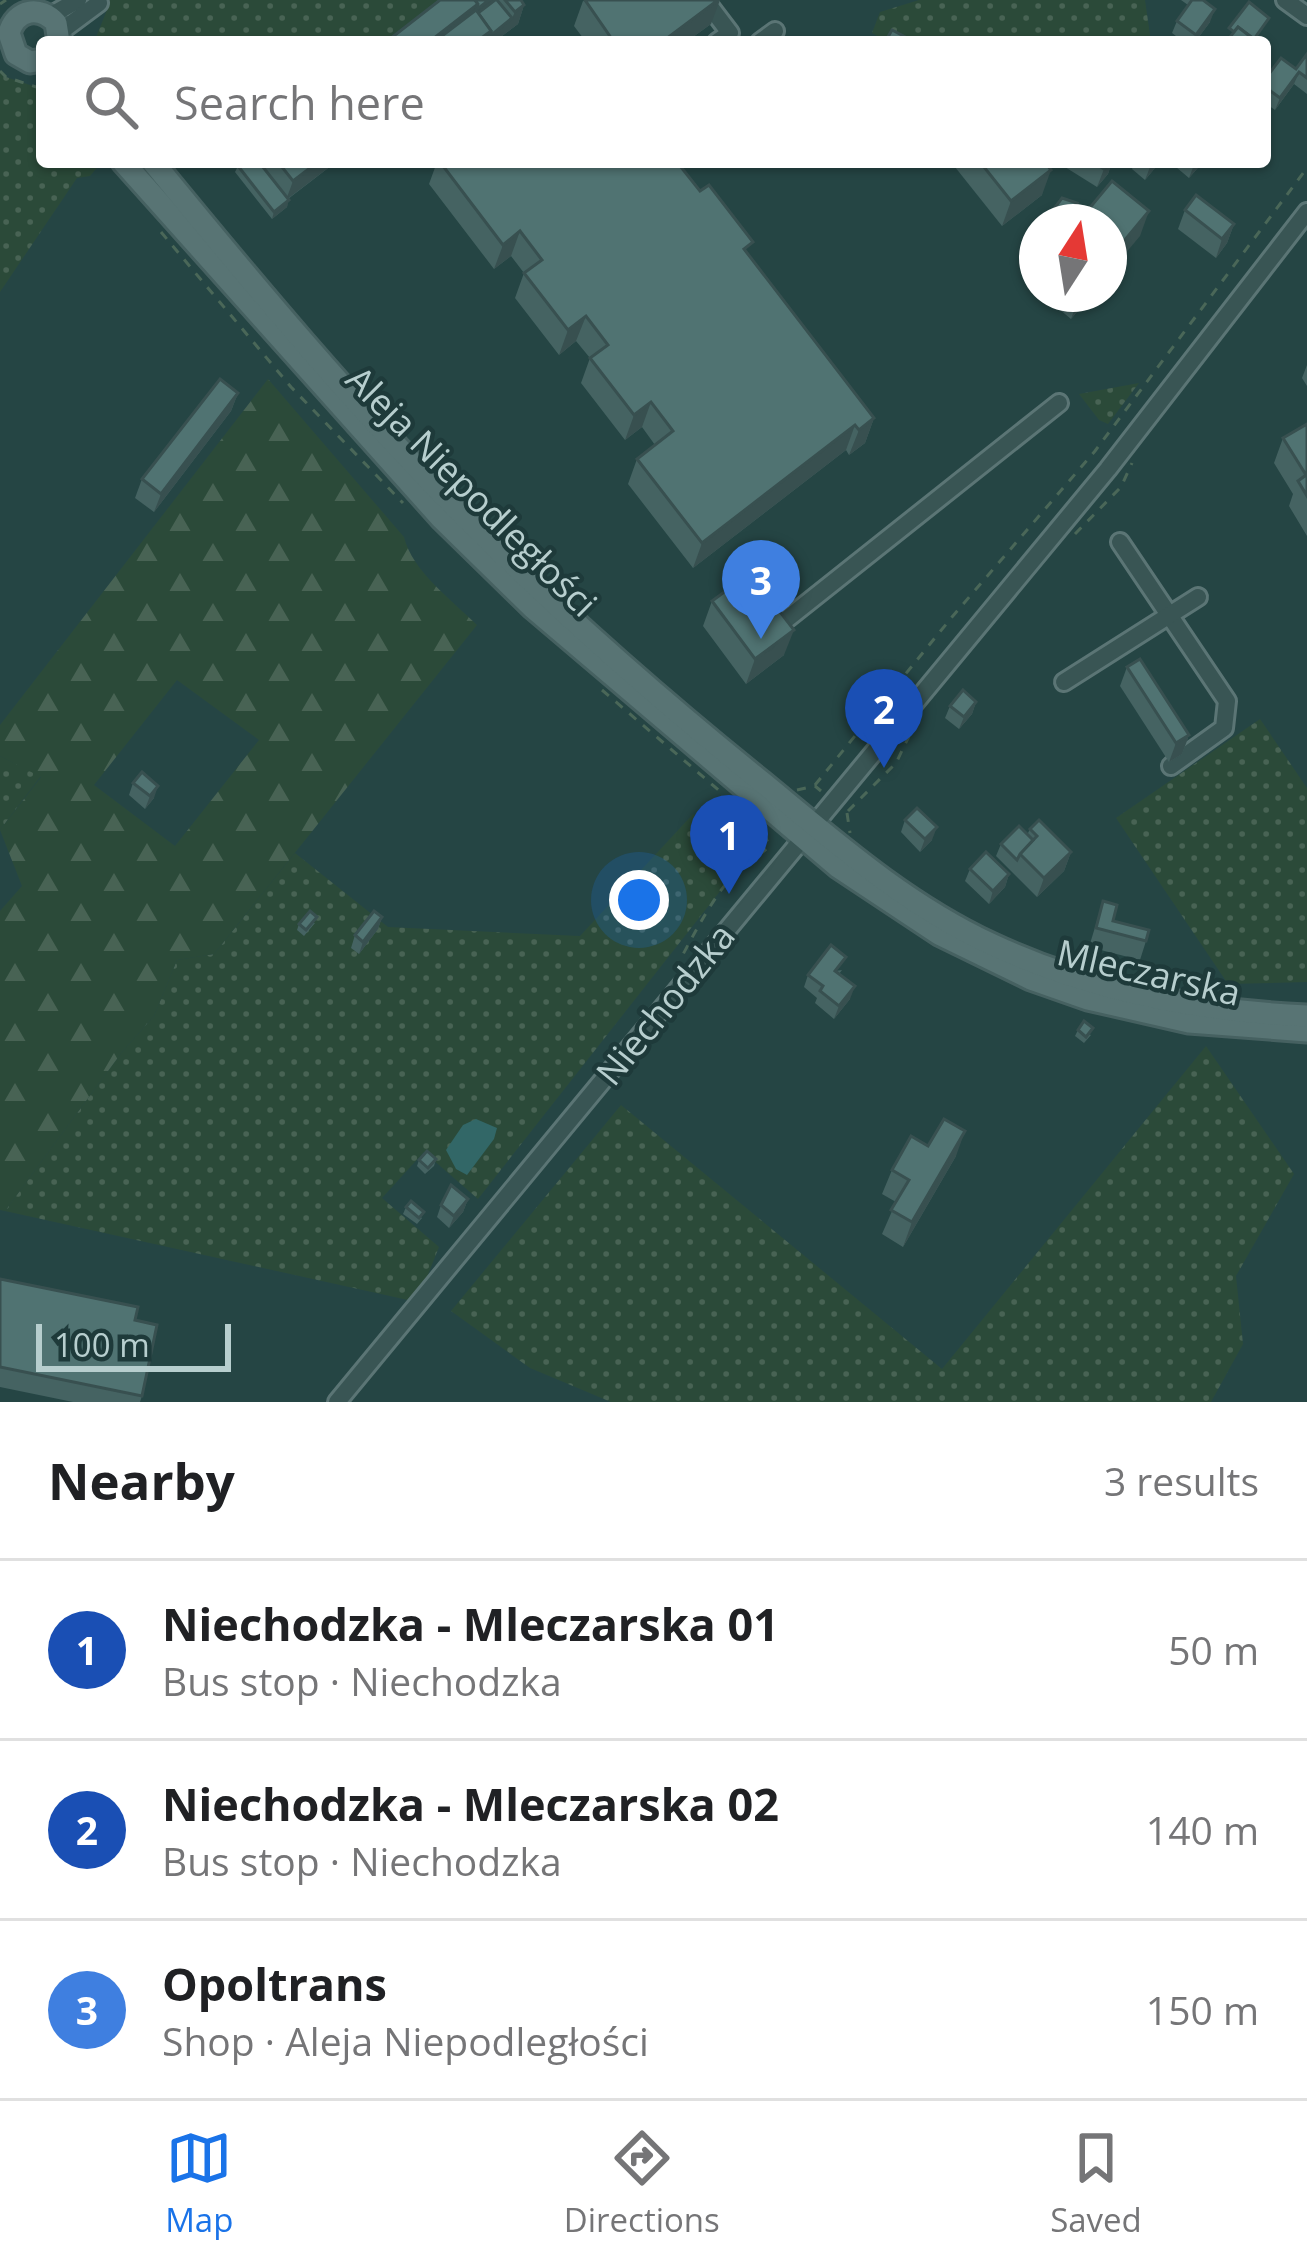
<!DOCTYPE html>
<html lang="en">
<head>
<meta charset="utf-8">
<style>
	body { margin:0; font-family:"Open Sans",sans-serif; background:#f6f6f6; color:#202124 }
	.compass { position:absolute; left:1019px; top:204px; width:108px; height:108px; border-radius:50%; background:#fff; box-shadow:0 3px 9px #0004; rotate:12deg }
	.scale { position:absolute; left:36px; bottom:30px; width:195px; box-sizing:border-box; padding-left:12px; border:6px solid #b7cece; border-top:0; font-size:33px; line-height:42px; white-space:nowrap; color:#b7cece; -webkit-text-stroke:9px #1e3a3a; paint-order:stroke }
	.you { position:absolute; left:639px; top:900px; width:42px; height:42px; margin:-30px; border:9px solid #fff; border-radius:50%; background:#1a73e8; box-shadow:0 0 0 18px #1a73e833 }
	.badge { display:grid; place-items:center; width:78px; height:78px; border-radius:50%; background:#1a73e8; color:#fff; font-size:39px; font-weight:700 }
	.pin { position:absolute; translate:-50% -99px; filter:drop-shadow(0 3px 6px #0008) }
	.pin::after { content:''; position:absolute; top:63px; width:42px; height:36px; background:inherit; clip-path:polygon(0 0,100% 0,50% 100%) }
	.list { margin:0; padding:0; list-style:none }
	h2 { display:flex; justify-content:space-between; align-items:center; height:156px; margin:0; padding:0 48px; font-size:51px }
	h2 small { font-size:39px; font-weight:400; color:#757577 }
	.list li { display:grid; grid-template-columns:78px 1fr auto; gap:36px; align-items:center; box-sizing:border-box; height:180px; padding:0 48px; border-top:3px solid #e0e0e0 }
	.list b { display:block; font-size:45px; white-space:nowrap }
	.list p { margin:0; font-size:39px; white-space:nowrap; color:#757577 }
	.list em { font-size:39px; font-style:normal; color:#757577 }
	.icon { flex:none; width:66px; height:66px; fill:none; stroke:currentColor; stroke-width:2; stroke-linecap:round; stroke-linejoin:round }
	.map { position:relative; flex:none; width:1307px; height:1402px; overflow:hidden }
	.search { position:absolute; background:#fff; box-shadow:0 3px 9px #0004; left:36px; right:36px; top:36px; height:132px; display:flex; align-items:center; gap:30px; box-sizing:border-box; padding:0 42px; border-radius:12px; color:#757577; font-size:45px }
	.sheet { height:696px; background:#fff }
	nav { display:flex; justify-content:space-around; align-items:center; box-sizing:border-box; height:168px; border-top:3px solid #e0e0e0; background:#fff; font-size:33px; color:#757577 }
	nav a { display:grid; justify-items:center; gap:6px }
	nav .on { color:#1a73e8 }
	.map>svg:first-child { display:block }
</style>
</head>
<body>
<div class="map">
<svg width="1307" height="1402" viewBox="0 0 1307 1402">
	<defs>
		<pattern id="grass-dots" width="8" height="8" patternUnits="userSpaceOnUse" patternTransform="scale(3)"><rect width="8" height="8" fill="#2b4a39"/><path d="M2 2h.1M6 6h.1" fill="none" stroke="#486354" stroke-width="1.8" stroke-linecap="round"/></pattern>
		<pattern id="forest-firs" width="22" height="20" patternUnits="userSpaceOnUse" patternTransform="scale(3)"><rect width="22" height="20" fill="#2b4a39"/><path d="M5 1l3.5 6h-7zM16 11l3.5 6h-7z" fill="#486354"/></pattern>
	</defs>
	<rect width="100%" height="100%" fill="#254544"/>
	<g fill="url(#grass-dots)">
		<path d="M100,0h352l-55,42h-303l13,-32z"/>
		<path d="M919,0h226l6,42h-263l-16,-9 8,-21z"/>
		<path d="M0,71l6,6 36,12v73h60l-12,14 -13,2 -77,114z"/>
		<path d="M1139,383l-31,41 -9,-4 -20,-26z"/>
		<path d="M1260,719l47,69v194l-79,2 -112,-166z"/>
		<path d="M0,756l41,20 -41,54z"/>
		<path d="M693,814l54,43 -269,342 -54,-47 -42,46 57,49 -22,55 -412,-91 117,-159 32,-36 23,-56 37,-6 81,-101 93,74 192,9z"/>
		<path d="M1206,1046l88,128 -58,102 7,68 -32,58h-600l-81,-34 -79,-57 170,-206 321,264z"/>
	</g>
	<path fill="url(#forest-firs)" fill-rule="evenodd" d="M268,379l136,158c8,34 49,64 73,88l-263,329 -37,6 -23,56 -32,36 -117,159 -5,-1v-299l22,-25 -22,-56 41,-53 -41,-21v-31zM177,680l82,60 -84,106 -81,-61z"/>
	<path fill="#326767" d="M476,1119l21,9 -3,11 -27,36 -11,-6 -10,-19 17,-25z"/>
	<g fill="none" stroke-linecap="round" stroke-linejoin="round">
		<g stroke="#5b7575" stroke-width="22">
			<g id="minor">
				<path d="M705,0l25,33 -13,9"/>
				<path d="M1285,0l22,16"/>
				<path d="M50,16l28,-16"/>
				<path d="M60,32l39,-29"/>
				<path d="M760,42l15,-11"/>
				<path d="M1120,542l107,159 -3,27 -53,38"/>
				<path d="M787,619l272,-216"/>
				<path d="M1064,682l134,-85"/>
				<path d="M337,1402l771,-933 199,-257"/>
			</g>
		</g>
		<g stroke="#466161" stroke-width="27">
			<g id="major">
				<path d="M42,60l-12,2 -14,-8 -7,-21c7,-24 31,-28 47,-10l3,19"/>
				<path d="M123,162l318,356 92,90 305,259 101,67 92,45 57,20 101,23 118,9"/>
				<path d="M153,162c99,121 201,243 311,354 94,94 195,183 298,266 73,60 143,122 229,162 100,47 206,67 316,72"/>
			</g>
		</g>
		<g stroke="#4a6758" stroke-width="3" stroke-dasharray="9 9" stroke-linecap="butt">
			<path d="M0,4l6,-4"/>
			<path d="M0,71l6,6 36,12"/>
			<path d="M161,232l130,155 112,116"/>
			<path d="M1075,534l46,-47 11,-24"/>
			<path d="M602,690l120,103"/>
			<path d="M815,785l137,-168 143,-166 212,-283"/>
			<path d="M797,790l18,-4 6,5"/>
			<path d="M848,811l48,-48 16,-33"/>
			<path d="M847,813l3,20"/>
			<path d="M675,969c20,-36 40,-79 71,-107 9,-8 15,-6 23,-16l-8,-22"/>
		</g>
		<use href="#minor" stroke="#395554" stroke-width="16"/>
		<use href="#major" stroke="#587474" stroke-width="21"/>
	</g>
	<g fill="#456362">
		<path d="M440,0h81l3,5 -6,19 -24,18z"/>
		<path d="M1181,0h22l7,22 -15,20h-11l-12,-9 5,-12 11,-16z"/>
		<path d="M583,1l128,23 -25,18h-100l-12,-16z"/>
		<path d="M1307,54v40l-13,-10 -19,26 -10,-7v-24l31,-10z"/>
		<path d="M243,162h93l-48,37 -1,8 -15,12 -37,-47 3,-6z"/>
		<path d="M437,162h240l197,256 -9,25 -16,12 -3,-5 -153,118 -65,-84 9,-25 18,-14 -13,-18 -17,13 -44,-57 9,-25 -14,-17 -17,14 -44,-57 9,-25 -13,-17 -17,13 -65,-85z"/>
		<path d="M951,162h94l-3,33 -40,31z"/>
		<path d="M1057,162h55l-4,12 -11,13z"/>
		<path d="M1135,162h25l-15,18 -13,-11z"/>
		<path d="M1170,162h33l-14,16z"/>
		<path d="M1185,210l49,14 -7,19 -11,15 -38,-29z"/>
		<path d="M1041,294h51l-21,25z"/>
		<path d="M1307,365v21l-5,-8z"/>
		<path d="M238,393l-7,18 -77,101 -19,-14 7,-19z"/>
		<path d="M1307,424v112l-18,-30 4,-12 -19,-31 9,-25z"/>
		<path d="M756,581l25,20 -6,4 9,50 -38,29 -43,-58 9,-25z"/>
		<path d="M1127,667l62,68 -7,19 -13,8 -49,-76z"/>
		<path d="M976,702l-4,12 -13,15 -14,-11 5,-12z"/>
		<path d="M133,783l21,15 -9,11 -16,-14z"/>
		<path d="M905,820l27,20 -12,12 -19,-20z"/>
		<path d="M1030,829l41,23 -7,19 -27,26 -41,-41 5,-12 26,-9z"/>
		<path d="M970,869l39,5 -4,13 -16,17 -24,-23z"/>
		<path d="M1103,901l10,20 33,20 -6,19 -51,-13z"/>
		<path d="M382,917l-4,12 -19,25 -8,-6 4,-13z"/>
		<path d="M315,923l-11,13 -7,-6 2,-6z"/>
		<path d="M842,970l-3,4 11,25 -16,20 -19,-16 2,-5 -13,-11 4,-12z"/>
		<path d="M1078,1030l13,5 -7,8 -9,-7z"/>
		<path d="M928,1146l28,10 -53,91 -21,-13 14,-32 -14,-8 10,-24z"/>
		<path d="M436,1159l-2,7 -9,8 -8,-8 2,-6z"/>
		<path d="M468,1199l-5,13 -14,16 -12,-11 4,-12z"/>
		<path d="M406,1207l16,11 -5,6 -14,-10z"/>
		<path d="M0,1279l135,41 7,76 -2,6h-67l-73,-15z"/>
	</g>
	<g fill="#385050">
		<path d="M489,0h7l-44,42h-23l49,-38z"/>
		<path d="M720,0l-9,24 -25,18h-24z"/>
		<path d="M524,5l-6,19 -24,18h-18l36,-24 3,-6z"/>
		<path d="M1215,9l-5,13 -15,20h-2l3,-7z"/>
		<path d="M1299,72l-5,12 -19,26 5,-12z"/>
		<path d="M318,162h18l-50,38 7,-19z"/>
		<path d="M1109,162h3l-4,12 -11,13 7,-18z"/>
		<path d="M1154,162h6l-15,18 5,-13z"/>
		<path d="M1195,162h8l-14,16z"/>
		<path d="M1051,170l-9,25 -40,31 9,-25z"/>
		<path d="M289,200l-2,7 -15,12 2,-7z"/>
		<path d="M1077,203l-4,13 -6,6h-6z"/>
		<path d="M1149,211l-9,25 -31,37v-14z"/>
		<path d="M1234,224l-7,19 -11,15 6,-19z"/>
		<path d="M520,231l-9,25 -17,13 9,-24z"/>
		<path d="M1080,294h12l-21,25z"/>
		<path d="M586,316l-10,25 -17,14 9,-25z"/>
		<path d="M238,393l-7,18 -77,101 7,-18z"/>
		<path d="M651,402l-9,25 -17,13 9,-25z"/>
		<path d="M874,418l-9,25 -16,12 10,-25z"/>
		<path d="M855,425l-9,25 -153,118 9,-25z"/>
		<path d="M785,588l-4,13 -23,18 4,-12z"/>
		<path d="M794,630l-10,25 -38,29 9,-25z"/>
		<path d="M976,702l-4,12 -13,15 5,-12z"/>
		<path d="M1189,735l-7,19 -13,8 7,-19z"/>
		<path d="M158,786l-4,12 -9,11 5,-13z"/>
		<path d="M937,827l-5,13 -12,12 5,-13z"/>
		<path d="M1071,852l-7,19 -27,26 7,-19z"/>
		<path d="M1009,874l-4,13 -16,17 4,-13z"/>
		<path d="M382,917l-4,12 -19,25 4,-12z"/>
		<path d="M855,986l-5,13 -16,20 5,-13z"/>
		<path d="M965,1131l-9,25 -53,91 9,-25z"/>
		<path d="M468,1199l-5,13 -14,16 5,-12z"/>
	</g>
	<g fill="#507372" stroke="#385050" stroke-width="3">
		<path d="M440,0h35l3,4 -49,38h-43z"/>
		<path d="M475,0h14l-13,10 2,-6z"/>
		<path d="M495,0h2l15,18 -23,19 2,-6 -13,-18z"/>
		<path d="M505,0h16l3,5 -9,7z"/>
		<path d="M585,0h133l-56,42h-48z"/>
		<path d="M1192,0h11l12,9 -19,26 -19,-14z"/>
		<path d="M1249,2l20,16 -15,21 -16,-12 -4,5 -5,-4z"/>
		<path d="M476,10l15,21 -15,11h-42z"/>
		<path d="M1238,27l18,14 -1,1h-29z"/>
		<path d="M892,30l23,12h-30z"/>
		<path d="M1307,54v24l-8,-6 -19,26 -15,-11v-8l16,-21 15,11z"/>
		<path d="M243,162h16l30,38 -15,12 -36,-46z"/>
		<path d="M278,162h40l-25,19z"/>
		<path d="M440,162h237l23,29 9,-6 44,57 -9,7 130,169 -15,12 -4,-5 -153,118 -65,-84 36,-28 -22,-29 -17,13 -44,-57 18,-13 -22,-29 -18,14 -44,-57 18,-13 -22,-29 -17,14z"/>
		<path d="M980,162h65l6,8 -40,31z"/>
		<path d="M1093,162h16l-5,7z"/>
		<path d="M1112,181l37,30 -40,48v-37h-31z"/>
		<path d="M1196,195l38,29 -12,15 -37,-29z"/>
		<path d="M1062,198l15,5 -16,19h-17z"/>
		<path d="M220,379l18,14 -77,101 -19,-15z"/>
		<path d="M1307,424v72l-9,-15 8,-6 -23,-37z"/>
		<path d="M771,570l14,18 -14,12 -15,-19z"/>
		<path d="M750,573l44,57 -39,29 -43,-58z"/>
		<path d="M1140,659l49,76 -13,8 -49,-76z"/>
		<path d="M963,690l13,12 -12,15 -14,-11z"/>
		<path d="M142,772l16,14 -8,10 -17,-13z"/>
		<path d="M917,808l20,19 -12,12 -20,-19z"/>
		<path d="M1039,820l32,32 -27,26 -24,-24 17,-18 -7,-7z"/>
		<path d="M1019,826l14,14 -13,14 -3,6 -16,-16z"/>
		<path d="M986,852l23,22 -16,17 -23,-22z"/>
		<path d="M1103,901l14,4 -4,16 36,9 -3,11 -50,-13z"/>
		<path d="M310,911l7,6 -11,13 -7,-6z"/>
		<path d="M374,911l8,6 -19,25 -8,-7z"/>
		<path d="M831,945l15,12 -11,14 20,15 -16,20 -19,-15 3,-5 -15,-11z"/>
		<path d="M1084,1021l9,7 -7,9 -8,-7z"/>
		<path d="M944,1119l21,12 -53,91 -21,-12 18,-30 -17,-10 19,-34 17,10z"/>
		<path d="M427,1151l9,8 -8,9 -9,-8z"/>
		<path d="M451,1185l17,14 -14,17 -13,-11z"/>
		<path d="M411,1201l13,11 -5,6 -13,-11z"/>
		<path d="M0,1279l138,28 -3,13 22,5 -15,71 -142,-29z"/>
	</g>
	<g text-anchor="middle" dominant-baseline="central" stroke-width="9" stroke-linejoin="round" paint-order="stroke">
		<g font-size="36" fill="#b7cece" stroke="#1e3a3a">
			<text transform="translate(472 491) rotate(45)">Aleja Niepodległości</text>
			<text transform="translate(1149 972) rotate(13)">Mleczarska</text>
			<text transform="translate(665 1004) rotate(-51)">Niechodzka</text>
		</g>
	</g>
</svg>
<svg class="compass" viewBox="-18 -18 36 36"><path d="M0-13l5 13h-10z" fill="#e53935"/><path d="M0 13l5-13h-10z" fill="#757577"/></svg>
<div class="scale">100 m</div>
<div class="you"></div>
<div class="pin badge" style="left:729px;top:894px;background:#1a4fb4">1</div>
<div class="pin badge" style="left:884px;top:768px;background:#1a4fb4">2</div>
<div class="pin badge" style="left:761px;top:639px;background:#3f7fe0">3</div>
<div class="search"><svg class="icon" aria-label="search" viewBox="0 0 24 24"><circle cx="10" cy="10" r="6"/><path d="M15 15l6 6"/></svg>Search here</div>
</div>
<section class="sheet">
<h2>Nearby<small>3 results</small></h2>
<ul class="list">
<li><span class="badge" style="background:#1a4fb4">1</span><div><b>Niechodzka - Mleczarska 01</b><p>Bus stop · Niechodzka</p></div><em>50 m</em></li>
<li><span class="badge" style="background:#1a4fb4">2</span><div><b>Niechodzka - Mleczarska 02</b><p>Bus stop · Niechodzka</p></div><em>140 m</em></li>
<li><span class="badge" style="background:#3f7fe0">3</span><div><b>Opoltrans</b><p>Shop · Aleja Niepodległości</p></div><em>150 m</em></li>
</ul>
</section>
<nav>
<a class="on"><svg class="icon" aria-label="map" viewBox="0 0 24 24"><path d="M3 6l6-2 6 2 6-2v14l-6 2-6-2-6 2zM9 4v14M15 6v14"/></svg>Map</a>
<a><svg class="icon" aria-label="directions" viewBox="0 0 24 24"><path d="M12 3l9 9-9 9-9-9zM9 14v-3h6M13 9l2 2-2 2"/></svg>Directions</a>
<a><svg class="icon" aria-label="saved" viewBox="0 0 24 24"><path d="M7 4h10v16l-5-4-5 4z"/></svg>Saved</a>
</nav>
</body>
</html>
